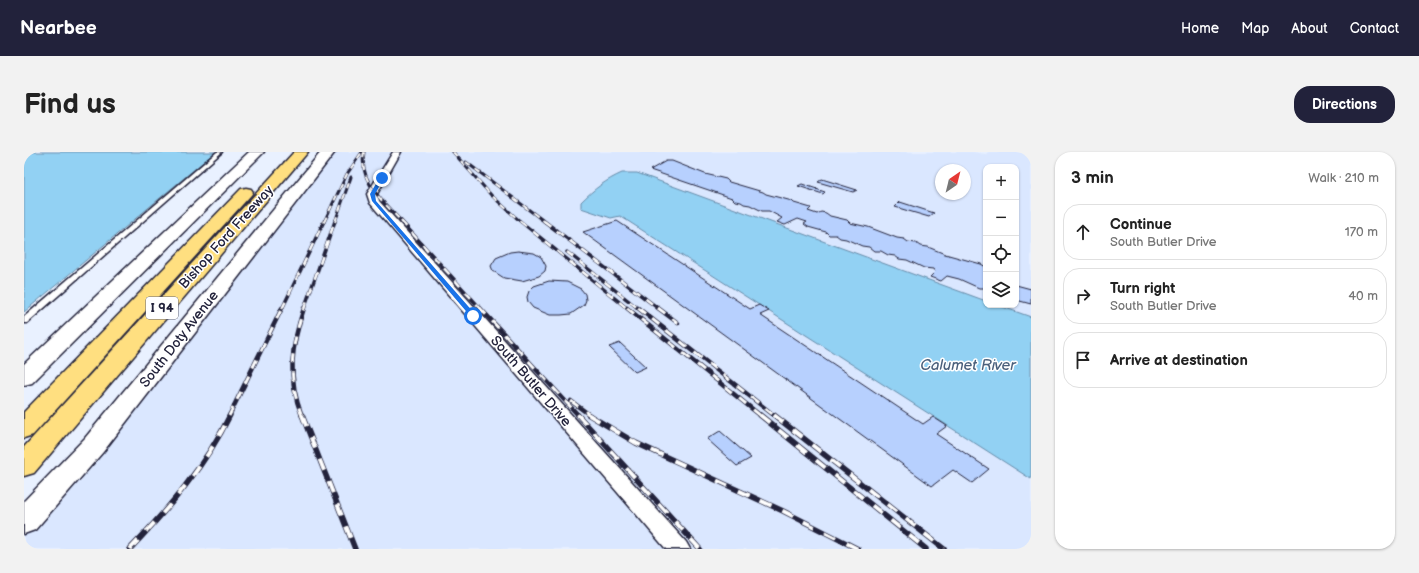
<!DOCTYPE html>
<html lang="en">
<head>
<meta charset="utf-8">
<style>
	body { margin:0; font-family:"Balsamiq Sans",sans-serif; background:#f2f2f2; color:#222 }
	.controls { position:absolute; right:12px; top:12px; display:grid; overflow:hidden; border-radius:8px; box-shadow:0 1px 3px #0004 }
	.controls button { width:36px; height:36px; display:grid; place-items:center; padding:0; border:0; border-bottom:1px solid #e0e0e0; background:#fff; color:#222; font:20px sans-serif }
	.compass { position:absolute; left:911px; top:12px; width:36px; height:36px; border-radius:50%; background:#fff; box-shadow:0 1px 3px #0004; rotate:35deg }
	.stop { position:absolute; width:12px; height:12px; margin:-9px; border:3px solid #1a73e8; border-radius:50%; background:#fff }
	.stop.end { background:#1a73e8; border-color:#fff; box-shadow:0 1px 4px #0008 }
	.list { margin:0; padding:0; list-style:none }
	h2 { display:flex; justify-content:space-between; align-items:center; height:52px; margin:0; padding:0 16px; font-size:17px }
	h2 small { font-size:13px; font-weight:400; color:#767676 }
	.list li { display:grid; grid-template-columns:26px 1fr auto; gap:12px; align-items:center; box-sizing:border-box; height:56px; margin:0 8px 8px; padding:0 8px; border:1px solid #e0e0e0; border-radius:16px }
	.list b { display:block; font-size:15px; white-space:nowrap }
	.list p { margin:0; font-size:13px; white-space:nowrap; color:#767676 }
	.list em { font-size:13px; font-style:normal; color:#767676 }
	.icon { flex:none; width:22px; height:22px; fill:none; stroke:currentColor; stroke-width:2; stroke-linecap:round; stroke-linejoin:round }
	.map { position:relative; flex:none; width:1007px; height:397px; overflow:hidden; border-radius:16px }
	header { display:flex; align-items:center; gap:24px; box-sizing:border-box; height:56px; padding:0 20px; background:#22223b; color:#fff }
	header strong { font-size:19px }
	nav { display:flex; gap:22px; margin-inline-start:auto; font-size:14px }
	.intro { display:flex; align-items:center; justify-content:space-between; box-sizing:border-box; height:96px; padding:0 24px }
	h1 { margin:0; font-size:28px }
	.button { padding:10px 18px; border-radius:16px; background:#22223b; color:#fff; font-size:14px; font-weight:700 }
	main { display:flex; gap:24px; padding:0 24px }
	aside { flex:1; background:#fff; border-radius:16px; box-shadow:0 1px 3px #0004 }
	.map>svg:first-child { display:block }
</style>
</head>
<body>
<header>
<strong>Nearbee</strong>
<nav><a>Home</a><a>Map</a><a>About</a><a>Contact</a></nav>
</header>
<div class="intro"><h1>Find us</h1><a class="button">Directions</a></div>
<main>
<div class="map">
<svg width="1007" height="397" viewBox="0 0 1007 397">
	<rect width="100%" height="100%" fill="#e9f1ff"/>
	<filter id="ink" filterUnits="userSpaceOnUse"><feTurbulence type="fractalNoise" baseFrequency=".025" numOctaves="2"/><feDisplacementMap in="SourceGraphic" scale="8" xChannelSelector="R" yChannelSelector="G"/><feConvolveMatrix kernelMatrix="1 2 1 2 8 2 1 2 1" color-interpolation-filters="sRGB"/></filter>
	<g filter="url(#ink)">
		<path fill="#dae7ff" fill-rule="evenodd" d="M309,0h640l13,2 2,-2h43v165l-34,-12h19v-138h-30v134l-349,-128 -56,35 30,10 9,-2 411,263v70h-1007v-16zM917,18h24v24h-24z"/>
		<g fill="#92d1f3" stroke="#658ba9">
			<path d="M0,0h191l-191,160z"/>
			<path d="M598,21h15l349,128v4h11l34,12v162l-411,-263 -9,2 -30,-10v-6c13,-13 25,-22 41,-29z"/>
		</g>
		<g fill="#b7d0fe" stroke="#22223b">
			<path d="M642,9h6l33,13 21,5 3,3 34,10 3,2 26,7 2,2 17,5 -3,3 9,3 4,-2 5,1 4,3 17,4 3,3 18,4 29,11 7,1 4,3 8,1 4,3 8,1 17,7 36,10 5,3v21h-7l-20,-9 -12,-3 -6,5 -11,-4 5,-5 -2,-3 -9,-1 -17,-8 -8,-1 -4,-3 -7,-1 -7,-4h-7l-5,-4 -7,-1 -16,-7 -6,-1 -4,-3h-7l-3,-3 -18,-5 -4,-3 3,-2 -9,-3 -13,6 -8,-3 5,-4 -13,-7h-7l-12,-6 -6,-1 -3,-2 -6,-1 -3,-3 -82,-28z"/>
			<path d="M798,27l35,11 -4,2 -35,-10z"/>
			<path d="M778,32l15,5h-1l9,3 -2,2 -25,-8z"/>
			<path d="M876,50l34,11 -5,4 -34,-10z"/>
			<path d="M593,69l133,88 9,-4 10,6 -9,4 163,109 10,-7 14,9 -11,8 53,35 -17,14 -19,-13 -21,16 -349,-254z"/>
			<path d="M494,99l16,2 7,4 5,9 -1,5 -6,5 -17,5 -18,-3 -11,-7 -2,-5 5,-8 14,-6z"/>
			<path d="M525,129l18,1 14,7 4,5 1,6 -2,5 -13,9 -10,1h-11l-17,-7 -5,-6 -1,-5 2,-6 5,-5z"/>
			<path d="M992,133l15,4v15l-15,-4z"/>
			<path d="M596,191l26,24 -11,5 -26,-25z"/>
			<path d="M696,279l31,27 -14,8 -30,-27z"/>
		</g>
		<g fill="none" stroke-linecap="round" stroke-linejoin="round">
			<g stroke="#22223b" stroke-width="3">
				<path id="lane" d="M193,0h5l-195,171h-3v-6z"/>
			</g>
			<g stroke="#22223b" stroke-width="3">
				<path id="street" d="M369,0h8l-24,42 2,7 307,341 4,7h-24l-296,-346 -3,-9z"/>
			</g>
			<g stroke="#22223b" stroke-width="3">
				<g id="secondary">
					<path d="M225,0h15l-232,231 -8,2v-21z"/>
					<path d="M297,0h14l-232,300 -68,78 -11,4v-33l61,-63z"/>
				</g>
			</g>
			<g stroke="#22223b" stroke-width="3">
				<g id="highway">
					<path d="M270,0h14l-274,321 -10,3v-29z"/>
					<path d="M222,36l5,1 2,3 -2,3 -218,240 -9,3v-26l217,-223z"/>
				</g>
			</g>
			<use href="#lane" fill="#fff" fill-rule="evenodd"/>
			<use href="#street" fill="#fff" fill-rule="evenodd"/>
			<use href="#secondary" fill="#fff" fill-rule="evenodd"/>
			<use href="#highway" fill="#ffdf80" fill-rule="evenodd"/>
			<g stroke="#22223b" stroke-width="3">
				<g id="rail-far3">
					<path d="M340,0c-6,30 20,50 38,70"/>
					<path d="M429,0l38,43 30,27"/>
					<path d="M442,10l79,60"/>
					<path d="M300,70l23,-48 15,-22"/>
					<path d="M311,70l16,-45"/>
				</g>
			</g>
			<g stroke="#22223b" stroke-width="3.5">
				<g id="rail-far2">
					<path d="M377,69l80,88"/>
					<path d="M496,69l108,88"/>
					<path d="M520,69l115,88"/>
					<path d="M543,100l72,57"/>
					<path d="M258,157l42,-88"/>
					<path d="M280,157l31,-88"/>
				</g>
			</g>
			<g stroke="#22223b" stroke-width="4.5">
				<g id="rail-far1">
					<path d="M456,156l99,108"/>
					<path d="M603,156l134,108"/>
					<path d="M614,156l137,108"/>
					<path d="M634,156l20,15"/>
					<path d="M547,249l20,15"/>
					<path d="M205,264l53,-108"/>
					<path d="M278,264c-15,-38 -11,-70 2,-108"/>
				</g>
			</g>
			<g stroke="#22223b" stroke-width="5.5">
				<g id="rail">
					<path d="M278,263l53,134"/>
					<path d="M554,263l122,134"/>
					<path d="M565,263l47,28 147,68 75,38"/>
					<path d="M736,263l166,134"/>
					<path d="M750,263l170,134"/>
					<path d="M106,397c38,-40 76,-84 100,-134"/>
				</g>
			</g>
			<use href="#rail-far3" stroke="#fff" stroke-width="2" stroke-dasharray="6" stroke-linecap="butt"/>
			<use href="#rail-far2" stroke="#fff" stroke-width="2.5" stroke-dasharray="8" stroke-linecap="butt"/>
			<use href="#rail-far1" stroke="#fff" stroke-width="3" stroke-dasharray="9" stroke-linecap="butt"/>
			<use href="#rail" stroke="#fff" stroke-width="4" stroke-dasharray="12" stroke-linecap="butt"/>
		</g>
	</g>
	<path fill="#1a73e8" d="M356,25l4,1 -9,16 1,7 99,113v3h-4l-99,-116 -2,-7z"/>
	<g text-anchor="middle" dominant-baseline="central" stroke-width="3" stroke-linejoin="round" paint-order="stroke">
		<rect fill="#fff" stroke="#646476" stroke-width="1" x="122" y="145" width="32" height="22" rx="3"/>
		<g font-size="13" font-weight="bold" fill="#22223b">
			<text x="138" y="156">I 94</text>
		</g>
		<g font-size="14" fill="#22223b" stroke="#fff">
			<text transform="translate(202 85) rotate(-48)">Bishop Ford Freeway</text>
			<text transform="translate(155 187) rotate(-52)">South Doty Avenue</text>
			<text transform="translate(507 229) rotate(49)">South Butler Drive</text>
		</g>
		<g font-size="15" font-style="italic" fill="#495f7b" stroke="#fff">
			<text x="944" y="213">Calumet River</text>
		</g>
	</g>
</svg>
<div class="controls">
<button>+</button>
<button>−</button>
<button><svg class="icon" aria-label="locate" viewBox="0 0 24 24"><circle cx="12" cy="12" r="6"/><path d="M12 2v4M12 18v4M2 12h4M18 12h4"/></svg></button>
<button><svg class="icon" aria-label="layers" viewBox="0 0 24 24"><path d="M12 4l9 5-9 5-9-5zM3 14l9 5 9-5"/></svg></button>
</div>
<svg class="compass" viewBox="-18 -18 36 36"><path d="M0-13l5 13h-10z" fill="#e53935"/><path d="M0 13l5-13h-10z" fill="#767676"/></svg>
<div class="stop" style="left:449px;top:164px"></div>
<div class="stop end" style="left:358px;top:26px"></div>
</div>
<aside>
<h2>3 min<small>Walk · 210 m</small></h2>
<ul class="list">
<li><svg class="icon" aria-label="ahead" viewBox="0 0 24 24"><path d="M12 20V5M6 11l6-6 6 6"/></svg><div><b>Continue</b><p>South Butler Drive</p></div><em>170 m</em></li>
<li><svg class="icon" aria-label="right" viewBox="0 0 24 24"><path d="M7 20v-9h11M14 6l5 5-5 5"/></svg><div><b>Turn right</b><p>South Butler Drive</p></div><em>40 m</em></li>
<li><svg class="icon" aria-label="arrive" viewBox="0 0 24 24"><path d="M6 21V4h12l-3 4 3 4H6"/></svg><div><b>Arrive at destination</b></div></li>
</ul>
</aside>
</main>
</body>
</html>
